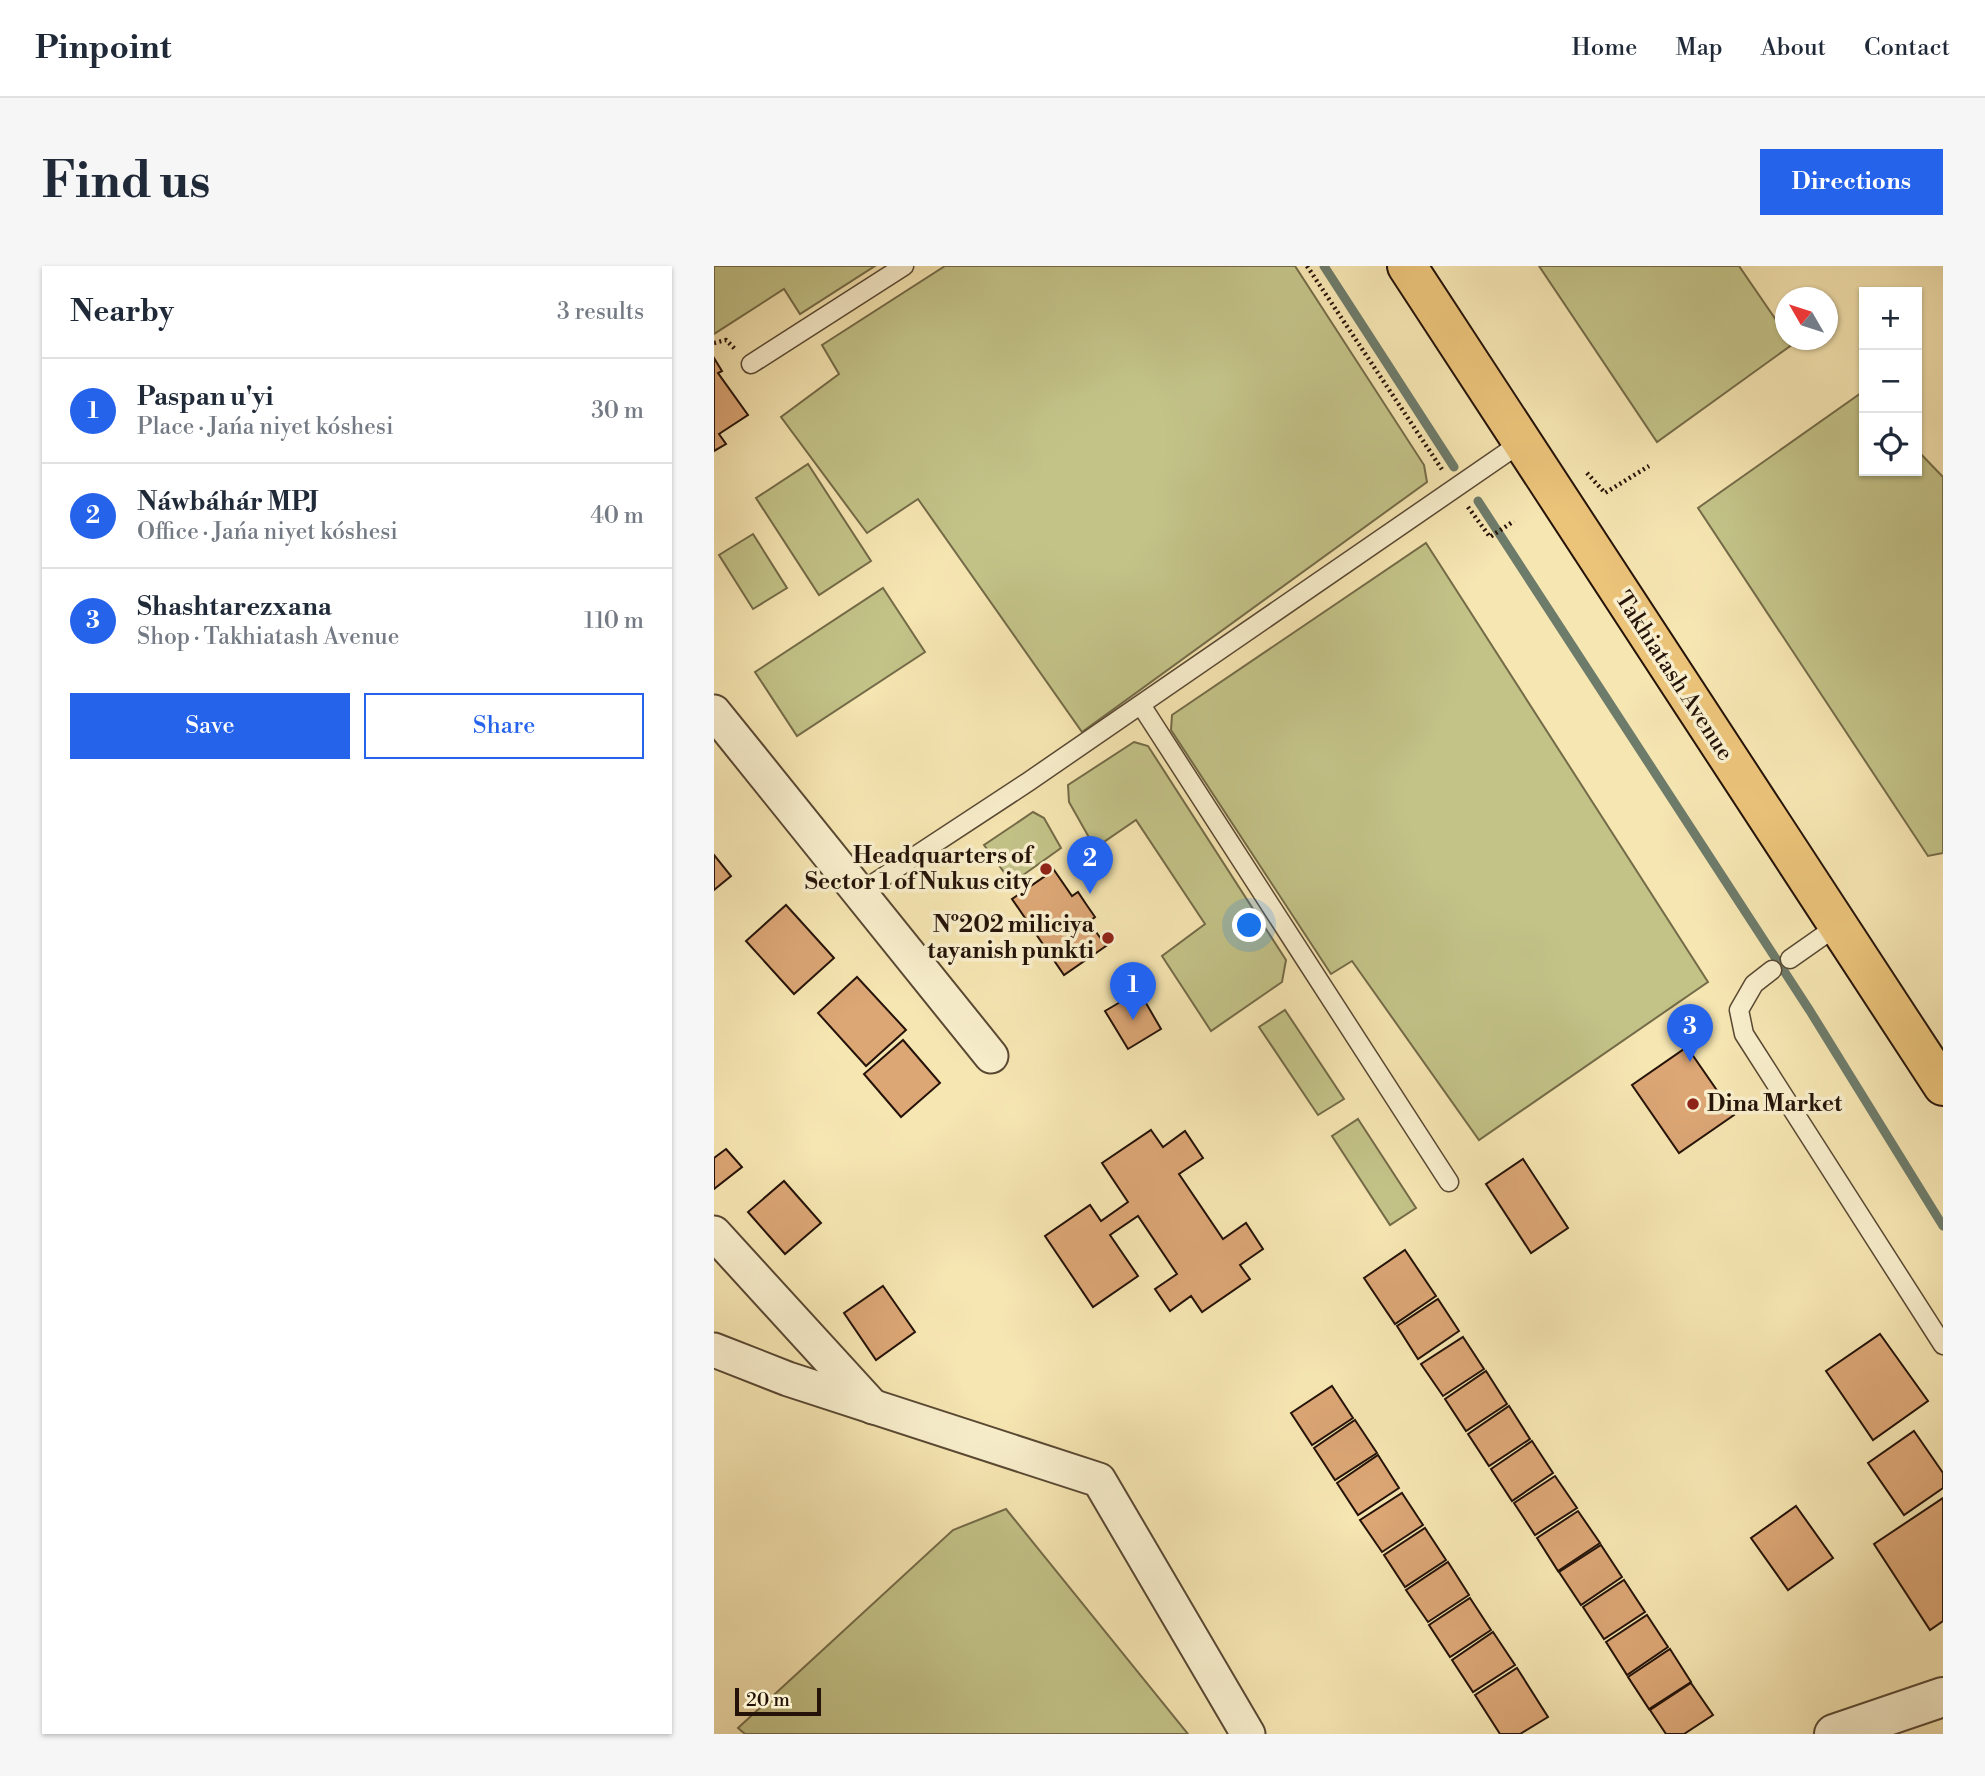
<!DOCTYPE html>
<html lang="en">
<head>
<meta charset="utf-8">
<style>
	body { margin:0; font-family:"Libre Bodoni",serif; background:#f6f6f7; color:#1f2937 }
	.controls { position:absolute; right:21px; top:21px; display:grid; overflow:hidden; border-radius:0px; box-shadow:0 2px 5px #0004 }
	.controls button { width:63px; height:63px; display:grid; place-items:center; padding:0; border:0; border-bottom:2px solid #e0e1e3; background:#fff; color:#1f2937; font:35px sans-serif }
	.compass { position:absolute; left:1061px; top:21px; width:63px; height:63px; border-radius:50%; background:#fff; box-shadow:0 2px 5px #0004; rotate:309deg }
	.scale { position:absolute; left:21px; bottom:18px; width:86px; box-sizing:border-box; padding-left:7px; border:4px solid #251309; border-top:0; font-size:19px; line-height:24px; white-space:nowrap; color:#251309; -webkit-text-stroke:5px #f9efcd; paint-order:stroke }
	.you { position:absolute; left:536px; top:660px; width:24px; height:24px; margin:-18px; border:5px solid #fff; border-radius:50%; background:#1a73e8; box-shadow:0 0 0 10px #1a73e833 }
	.badge { display:grid; place-items:center; width:46px; height:46px; border-radius:50%; background:#2563eb; color:#fff; font-size:23px; font-weight:700 }
	.pin { position:absolute; translate:-50% -58px; filter:drop-shadow(0 2px 4px #0008) }
	.pin::after { content:''; position:absolute; top:37px; width:24px; height:21px; background:inherit; clip-path:polygon(0 0,100% 0,50% 100%) }
	.list { margin:0; padding:0; list-style:none }
	h2 { display:flex; justify-content:space-between; align-items:center; height:91px; margin:0; padding:0 28px; font-size:30px }
	h2 small { font-size:23px; font-weight:400; color:#747a83 }
	.list li { display:grid; grid-template-columns:46px 1fr auto; gap:21px; align-items:center; box-sizing:border-box; height:105px; padding:0 28px; border-top:2px solid #e0e1e3 }
	.list b { display:block; font-size:26px; white-space:nowrap }
	.list p { margin:0; font-size:23px; white-space:nowrap; color:#747a83 }
	.list em { font-size:23px; font-style:normal; color:#747a83 }
	.actions { display:flex; gap:14px; padding:21px 28px }
	.actions a { flex:1; padding:16px 0; border:2px solid #2563eb; border-radius:0px; text-align:center; font-size:24px; color:#2563eb }
	.actions .main { background:#2563eb; color:#fff }
	.icon { flex:none; width:38px; height:38px; fill:none; stroke:currentColor; stroke-width:2; stroke-linecap:round; stroke-linejoin:round }
	.map { position:relative; flex:none; width:1229px; height:1468px; overflow:hidden; border-radius:0px }
	header { display:flex; align-items:center; gap:42px; box-sizing:border-box; height:98px; padding:0 35px; background:#fff; border-bottom:2px solid #e0e1e3 }
	header strong { font-size:33px }
	nav { display:flex; gap:38px; margin-inline-start:auto; font-size:24px }
	.intro { display:flex; align-items:center; justify-content:space-between; box-sizing:border-box; height:168px; padding:0 42px }
	h1 { margin:0; font-size:49px }
	.button { padding:18px 32px; border-radius:0px; background:#2563eb; color:#fff; font-size:24px; font-weight:700 }
	main { display:flex; gap:42px; padding:0 42px }
	aside { flex:1; background:#fff; border-radius:0px; box-shadow:0 2px 5px #0004 }
	.map>svg:first-child { display:block }
</style>
</head>
<body>
<header>
<strong>Pinpoint</strong>
<nav><a>Home</a><a>Map</a><a>About</a><a>Contact</a></nav>
</header>
<div class="intro"><h1>Find us</h1><a class="button">Directions</a></div>
<main>
<aside>
<h2>Nearby<small>3 results</small></h2>
<ul class="list">
<li><span class="badge">1</span><div><b>Paspan u'yi</b><p>Place · Jańa niyet kóshesi</p></div><em>30 m</em></li>
<li><span class="badge">2</span><div><b>Náwbáhár MPJ</b><p>Office · Jańa niyet kóshesi</p></div><em>40 m</em></li>
<li><span class="badge">3</span><div><b>Shashtarezxana</b><p>Shop · Takhiatash Avenue</p></div><em>110 m</em></li>
</ul>
<div class="actions"><a class="main">Save</a><a>Share</a></div>
</aside>
<div class="map">
<svg width="1229" height="1468" viewBox="0 0 1229 1468">
	<rect width="100%" height="100%" fill="#f6e6b2"/>
	<filter id="stains"><feTurbulence type="fractalNoise" baseFrequency=".00286" numOctaves="4"/><feColorMatrix values="0 0 0 0 .2 0 0 0 0 .09 0 0 0 0 .02 0 0 0 .5 -.17"/></filter>
	<radialGradient id="worn" r=".72"><stop offset=".6" stop-color="#630" stop-opacity="0"/><stop offset="1" stop-color="#630" stop-opacity=".3"/></radialGradient>
	<g fill="#c3c388" stroke="#746b48" stroke-width="2">
		<path d="M0,0h161l-75,48 -16,-25 -70,45z"/>
		<path d="M231,0h350l129,199 3,17 -345,250 -164,-233 -51,34 -86,-116 58,-43 -17,-29z"/>
		<path d="M825,0h200l46,67 1,7 7,4 -136,98z"/>
		<path d="M1147,127l3,3v75h53v-21l26,27v376l-15,3 -230,-348z"/>
		<path d="M94,198l63,97 -52,34 -63,-97z"/>
		<path d="M39,268l34,54 -34,21 -34,-54z"/>
		<path d="M712,277l282,439 -229,158 -127,-179 -21,13 -160,-244 1,-15z"/>
		<path d="M169,322l42,64 -128,84 -42,-64z"/>
		<path d="M420,476l14,4 138,214 -4,22 -71,49 -49,-75 43,-32 -69,-104 -41,28 -26,-46 -1,-17z"/>
		<path d="M319,546l11,6 17,30 -49,35 -28,-38z"/>
		<path d="M571,744l59,89 -26,16 -59,-88z"/>
		<path d="M644,853l58,89 -26,17 -58,-89z"/>
		<path d="M292,1243l182,225h-443l-7,-6 215,-198z"/>
	</g>
	<g fill="none" stroke-linecap="round" stroke-linejoin="round">
		<g stroke="#6d7b6a" stroke-width="9">
			<path d="M610,0l130,201"/>
			<path d="M764,235l332,510 133,215"/>
		</g>
	</g>
	<g fill="#dca675" stroke="#251309" stroke-width="2">
		<path d="M0,92l8,13 -4,2 30,42 -29,19 7,10 -12,7z"/>
		<path d="M0,589l17,21 -17,14z"/>
		<path d="M340,604l18,26 6,-4 8,12 9,13 -6,5 17,24 -42,29 -52,-76z"/>
		<path d="M72,639l48,53 -40,36 -48,-53z"/>
		<path d="M143,711l49,53 -40,36 -48,-53z"/>
		<path d="M425,725l22,38 -33,20 -23,-38z"/>
		<path d="M189,774l37,43 -39,34 -37,-43z"/>
		<path d="M973,781l47,68 -55,38 -47,-68z"/>
		<path d="M437,864l12,17 22,-16 18,27 -24,16 44,65 23,-16 17,26 -23,16 10,14 -48,33 -11,-16 -21,15 -15,-22 22,-15 -39,-58 -28,19 28,41 -45,31 -48,-71 45,-31 11,16 27,-19 -26,-39z"/>
		<path d="M12,883l16,18 -28,22v-31z"/>
		<path d="M809,893l45,69 -37,25 -45,-69z"/>
		<path d="M70,915l37,42 -36,31 -37,-42z"/>
		<path d="M691,984l31,46 -41,28 -31,-46z"/>
		<path d="M169,1020l32,46 -39,28 -32,-47z"/>
		<path d="M724,1033l21,32 -41,28 -21,-33z"/>
		<path d="M1166,1068l48,67 -55,39 -47,-69z"/>
		<path d="M749,1071l21,32 -41,27 -22,-32z"/>
		<path d="M772,1105l21,33 -41,27 -21,-32z"/>
		<path d="M618,1120l21,32 -41,27 -21,-32z"/>
		<path d="M795,1140l21,33 -41,27 -21,-32z"/>
		<path d="M641,1154l22,33 -42,27 -21,-32z"/>
		<path d="M1200,1165l29,42v15l-39,27 -36,-52z"/>
		<path d="M818,1175l21,32 -41,28 -21,-32z"/>
		<path d="M664,1189l21,33 -41,27 -21,-32z"/>
		<path d="M841,1210l22,32 -42,27 -21,-32z"/>
		<path d="M688,1227l21,32 -41,27 -22,-32z"/>
		<path d="M1229,1232v123l-13,9 -56,-86z"/>
		<path d="M1082,1240l37,52 -45,32 -37,-52z"/>
		<path d="M864,1245l22,32 -42,28 -21,-33z"/>
		<path d="M711,1262l21,32 -41,27 -21,-32z"/>
		<path d="M887,1279l21,32 -41,28 -22,-33z"/>
		<path d="M734,1296l21,33 -41,27 -22,-32z"/>
		<path d="M910,1314l21,32 -41,27 -21,-32z"/>
		<path d="M756,1332l21,32 -41,27 -21,-32z"/>
		<path d="M933,1349l21,32 -41,28 -21,-33z"/>
		<path d="M779,1366l22,33 -42,27 -21,-32z"/>
		<path d="M956,1383l21,33 -42,27 -21,-32z"/>
		<path d="M803,1402l31,49 -28,17h-20l-25,-39z"/>
		<path d="M977,1417l22,32 -29,19h-18l-16,-24z"/>
	</g>
	<g fill="none" stroke-linecap="round" stroke-linejoin="round">
		<g stroke="#594833" stroke-width="21">
			<g id="service">
				<path d="M37,98l153,-98"/>
				<path d="M427,439l308,477"/>
				<path d="M145,627l169,-111 494,-340"/>
				<path d="M1076,693l47,-33"/>
				<path d="M1058,704l-18,14 -15,26 5,24 199,311"/>
			</g>
		</g>
		<g stroke="#594833" stroke-width="37">
			<g id="minor">
				<path d="M0,446l277,344"/>
				<path d="M0,967l159,174"/>
				<path d="M0,1084l74,29 311,101 149,254"/>
			</g>
		</g>
		<g stroke="#594833" stroke-width="42">
			<path id="tertiary" d="M1120,1468l109,-37"/>
		</g>
		<g stroke="#251309" stroke-width="42">
			<path id="trunk" d="M693,0l536,820"/>
		</g>
		<g stroke="#251309" stroke-width="4.5" stroke-dasharray="2 3.5" stroke-linecap="butt">
			<path d="M593,0l136,205"/>
			<path d="M0,77l12,-3 9,9"/>
			<path d="M873,207l18,20 44,-27"/>
			<path d="M754,241l22,30 24,-16"/>
		</g>
		<use href="#service" stroke="#f9efcd" stroke-width="18"/>
		<use href="#minor" stroke="#f9efcd" stroke-width="33"/>
		<use href="#tertiary" stroke="#f9efcd" stroke-width="38"/>
		<use href="#trunk" stroke="#ebc379" stroke-width="38"/>
	</g>
	<g fill="#8f2418" stroke="#f9efcd" stroke-width="2.5">
		<circle cx="332" cy="603" r="7"/>
		<circle cx="394" cy="672" r="7"/>
		<circle cx="979" cy="838" r="7"/>
	</g>
	<g text-anchor="middle" dominant-baseline="central" stroke-width="7" stroke-linejoin="round" paint-order="stroke">
		<g font-size="23" fill="#251309" stroke="#f9efcd">
			<text transform="translate(960 410) rotate(57)">Takhiatash Avenue</text>
		</g>
		<g font-size="23" font-weight="bold" fill="#251309" stroke="#f9efcd" text-anchor="end">
			<text x="318" y="590">Headquarters of<tspan x="318" dy="26">Sector 1 of Nukus city</tspan></text>
			<text x="380" y="659">№202 miliciya<tspan x="380" dy="26">tayanish punkti</tspan></text>
			<text x="993" y="838" text-anchor="start">Dina Market</text>
		</g>
	</g>
	<rect width="100%" height="100%" filter="url(#stains)"/>
	<rect width="100%" height="100%" fill="url(#worn)"/>
</svg>
<div class="controls">
<button>+</button>
<button>−</button>
<button><svg class="icon" aria-label="locate" viewBox="0 0 24 24"><circle cx="12" cy="12" r="6"/><path d="M12 2v4M12 18v4M2 12h4M18 12h4"/></svg></button>
</div>
<svg class="compass" viewBox="-18 -18 36 36"><path d="M0-13l5 13h-10z" fill="#e53935"/><path d="M0 13l5-13h-10z" fill="#747a83"/></svg>
<div class="scale">20 m</div>
<div class="you"></div>
<div class="pin badge" style="left:419px;top:754px">1</div>
<div class="pin badge" style="left:376px;top:628px">2</div>
<div class="pin badge" style="left:976px;top:796px">3</div>
</div>
</main>
</body>
</html>
